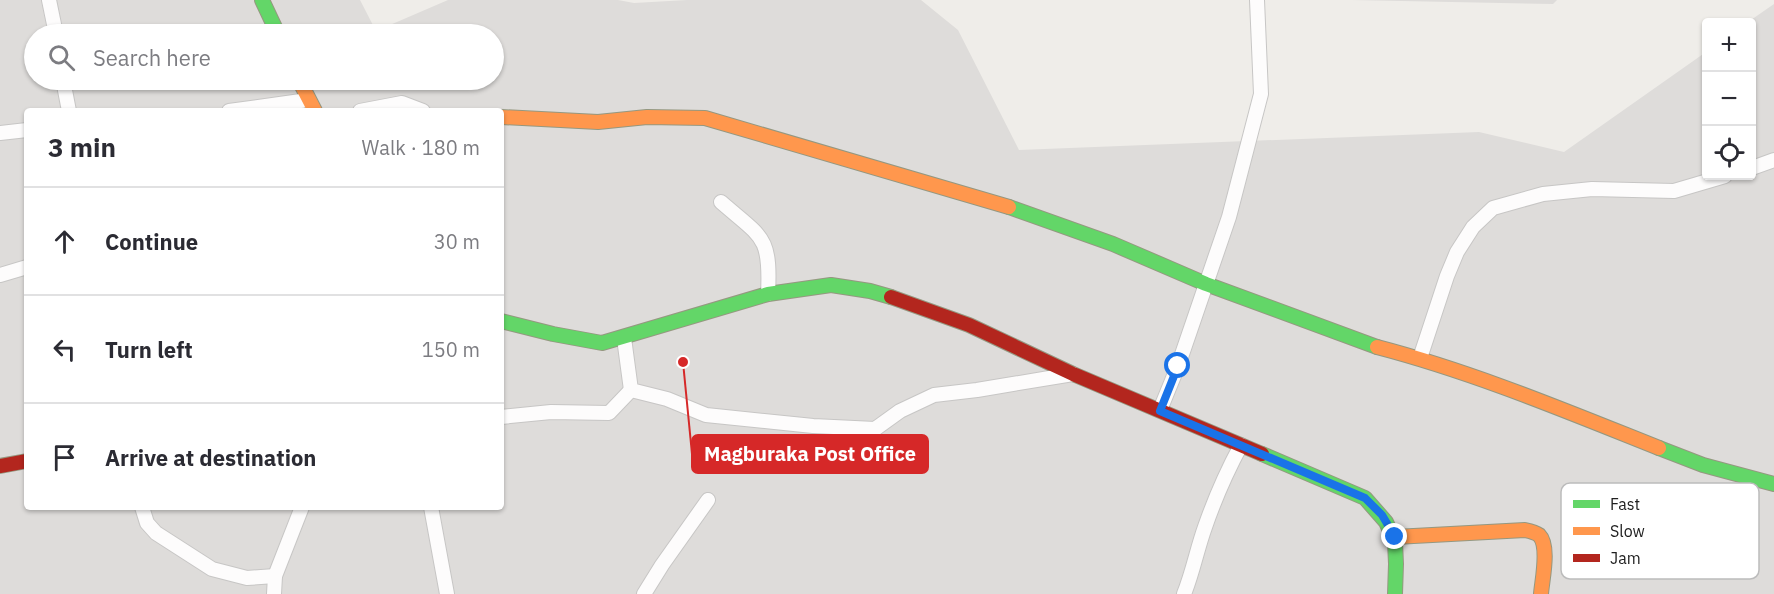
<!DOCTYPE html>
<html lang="en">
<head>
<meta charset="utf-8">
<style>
	body { margin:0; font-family:"IBM Plex Sans",sans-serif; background:#f7f7f7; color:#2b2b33 }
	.controls { position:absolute; right:18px; top:18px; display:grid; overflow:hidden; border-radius:6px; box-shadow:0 2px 4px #0004 }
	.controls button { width:54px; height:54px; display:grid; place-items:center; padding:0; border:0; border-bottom:2px solid #e1e1e2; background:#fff; color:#2b2b33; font:30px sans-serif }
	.stop { position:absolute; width:18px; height:18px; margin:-14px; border:4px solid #1a73e8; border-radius:50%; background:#fff }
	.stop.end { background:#1a73e8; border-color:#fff; box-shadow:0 2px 6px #0008 }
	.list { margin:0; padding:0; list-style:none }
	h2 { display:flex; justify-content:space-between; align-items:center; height:78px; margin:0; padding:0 24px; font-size:26px }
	h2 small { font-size:20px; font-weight:400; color:#7c7c81 }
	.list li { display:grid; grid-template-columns:39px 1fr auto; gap:18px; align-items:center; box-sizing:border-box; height:108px; padding:0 24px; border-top:2px solid #e1e1e2 }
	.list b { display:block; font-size:22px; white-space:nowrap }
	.list em { font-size:20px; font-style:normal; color:#7c7c81 }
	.icon { flex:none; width:33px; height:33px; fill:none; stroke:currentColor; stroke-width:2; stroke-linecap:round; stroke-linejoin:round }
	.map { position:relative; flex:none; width:1774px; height:594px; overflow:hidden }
	.search { position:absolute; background:#fff; box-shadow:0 2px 4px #0004; left:24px; top:24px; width:480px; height:66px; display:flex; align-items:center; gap:15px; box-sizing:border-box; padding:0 21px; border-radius:33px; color:#7c7c81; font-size:22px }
	.panel { position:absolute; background:#fff; box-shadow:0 2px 4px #0004; left:24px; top:108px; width:480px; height:402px; border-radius:6px }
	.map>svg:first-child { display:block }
</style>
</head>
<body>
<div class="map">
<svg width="1774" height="594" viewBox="0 0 1774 594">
	<rect width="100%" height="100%" fill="#efede9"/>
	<g fill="#dedcda" fill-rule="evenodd">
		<path d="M0,0h360l16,31 72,-31h170l16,3 53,-3h234l37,30 61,120 460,-18 85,20 142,-100v124h46v-154h-4l26,-18v590h-1774zM34,34h460v46h-460zM27,111h474v396h-474z"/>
		<path d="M1352,0h205l-4,4z"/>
	</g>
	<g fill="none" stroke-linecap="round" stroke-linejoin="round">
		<g stroke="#c7c6c5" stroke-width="16">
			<g id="street">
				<path d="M49,0l7,34"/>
				<path d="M63,80l6,31"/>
				<path d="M229,111l79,-11"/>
				<path d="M360,111l42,-8 21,8"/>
				<path d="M0,133l27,-3"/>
				<path d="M1752,168l22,-8"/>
				<path d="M721,202c41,36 50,33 47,92"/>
				<path d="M0,275l27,-8"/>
				<path d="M624,338l7,52 36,9 39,16 107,11 62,3 25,-18 34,-16 43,-5 96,-16"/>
				<path d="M1420,358l27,-82 10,-24 16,-25 20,-19 50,-14 49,-5 82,2 51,-15"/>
				<path d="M1160,410l18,-44 51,-149 32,-123 -4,-94"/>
				<path d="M501,417l50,-5 58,1 22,-23"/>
				<path d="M142,507l5,16 9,10 56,36 35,9 28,-2"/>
				<path d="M431,507l16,87"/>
				<path d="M274,594l1,-18 27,-69"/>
				<path d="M644,594l18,-29 46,-65"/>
				<path d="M1184,594c9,-22 13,-45 21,-67 10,-29 22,-56 36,-82"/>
			</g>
		</g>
		<g stroke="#959880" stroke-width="16">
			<g id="fast">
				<path d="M262,0l16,34"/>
				<path d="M1009,207l104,37 93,40 171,63"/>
				<path d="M501,321l52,13 49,9 166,-49 63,-9 39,6 21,6"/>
				<path d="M1659,448l44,17 71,19"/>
				<path d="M1262,454l103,44 21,24 9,20 1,22 -1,30"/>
			</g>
		</g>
		<g stroke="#959880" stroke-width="16">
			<g id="slow">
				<path d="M299,80l16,31"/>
				<path d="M501,117l97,5 49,-5 58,1 304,89"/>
				<path d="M1377,347c96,25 189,64 282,101"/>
				<path d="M1395,537l130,-7c5,1 10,2 14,5 11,11 3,45 2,59"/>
			</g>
		</g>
		<g stroke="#959880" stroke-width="16">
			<g id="jam">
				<path d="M891,297l78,28 104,49 189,80"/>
				<path d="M0,466l27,-5"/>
			</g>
		</g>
		<use href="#street" stroke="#fdfcfc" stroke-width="14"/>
		<use href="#fast" stroke="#63d668" stroke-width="14"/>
		<use href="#slow" stroke="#ff974d" stroke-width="14"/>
		<use href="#jam" stroke="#b3261e" stroke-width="14"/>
	</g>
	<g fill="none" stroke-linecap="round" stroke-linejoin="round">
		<path stroke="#1a73e8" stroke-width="8" d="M1178,366l-18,45 205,87 17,17 13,22"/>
	</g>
	<rect x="1561" y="483" width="198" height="96" rx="9" fill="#fff" stroke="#bcbcbc" stroke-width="1.5"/>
	<rect x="1573" y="500" width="27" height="8" fill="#63d668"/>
	<rect x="1573" y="527" width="27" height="8" fill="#ff974d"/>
	<rect x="1573" y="554" width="27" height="8" fill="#b3261e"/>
	<g font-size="16" fill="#202020">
		<text x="1610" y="510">Fast</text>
		<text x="1610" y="537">Slow</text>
		<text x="1610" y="564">Jam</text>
	</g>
	<path fill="none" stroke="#d62828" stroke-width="2" d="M683 362L692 454"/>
	<circle fill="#d62828" stroke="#fff" stroke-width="2" cx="683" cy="362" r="6"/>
	<rect fill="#d62828" stroke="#d62828" stroke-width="2" x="692" y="435" width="236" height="38" rx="6"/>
	<g font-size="20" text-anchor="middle" font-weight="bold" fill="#fff">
		<text x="810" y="461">Magburaka Post Office</text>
	</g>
</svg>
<div class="controls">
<button>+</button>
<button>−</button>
<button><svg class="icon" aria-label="locate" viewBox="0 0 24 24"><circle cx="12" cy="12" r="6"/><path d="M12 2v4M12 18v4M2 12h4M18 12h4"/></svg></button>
</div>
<div class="stop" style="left:1178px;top:366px"></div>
<div class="stop end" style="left:1395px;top:537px"></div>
<div class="search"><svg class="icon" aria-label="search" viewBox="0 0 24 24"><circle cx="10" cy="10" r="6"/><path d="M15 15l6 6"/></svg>Search here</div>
<section class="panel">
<h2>3 min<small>Walk · 180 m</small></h2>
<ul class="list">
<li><svg class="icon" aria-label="ahead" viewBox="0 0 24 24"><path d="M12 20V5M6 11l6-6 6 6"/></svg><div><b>Continue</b></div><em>30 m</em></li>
<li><svg class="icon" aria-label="left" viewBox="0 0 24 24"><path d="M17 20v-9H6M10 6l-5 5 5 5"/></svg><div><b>Turn left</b></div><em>150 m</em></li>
<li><svg class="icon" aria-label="arrive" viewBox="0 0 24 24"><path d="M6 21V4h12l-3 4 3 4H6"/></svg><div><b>Arrive at destination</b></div></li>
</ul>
</section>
</div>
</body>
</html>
